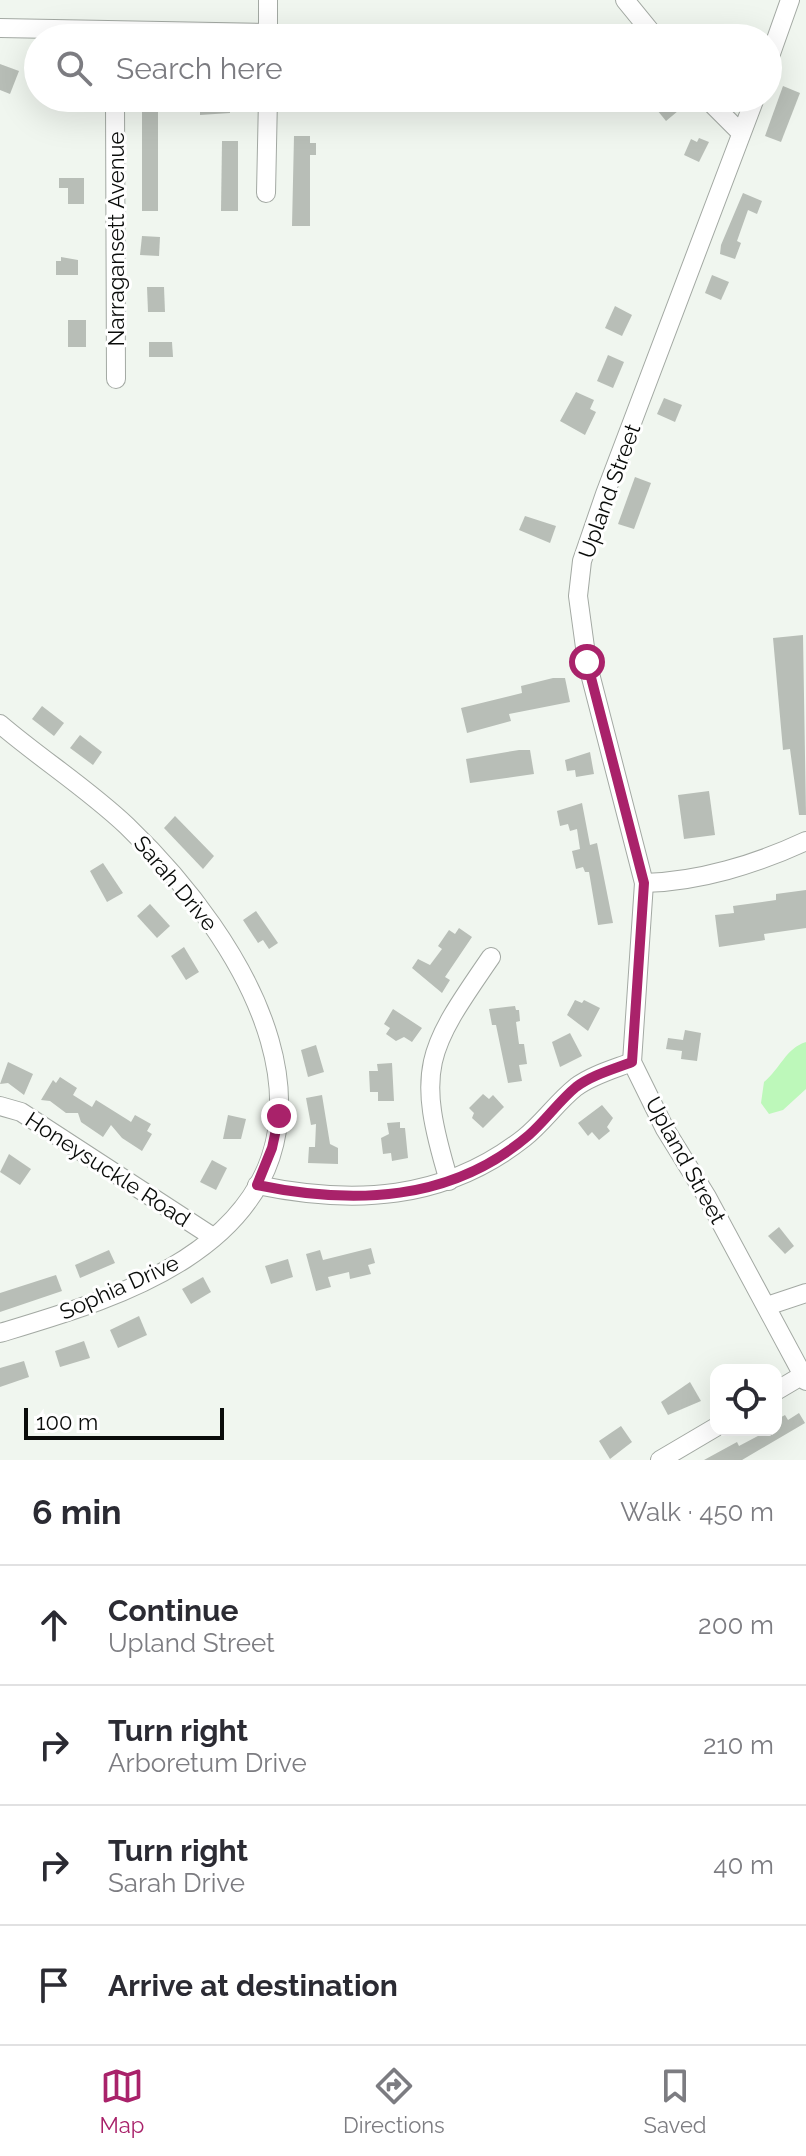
<!DOCTYPE html>
<html lang="en">
<head>
<meta charset="utf-8">
<style>
	body { margin:0; font-family:Raleway,sans-serif; background:#f7f7f7; color:#2b2b33 }
	.controls { position:absolute; right:24px; bottom:24px; display:grid; overflow:hidden; border-radius:16px; box-shadow:0 8px 32px #0002 }
	.controls button { width:72px; height:72px; display:grid; place-items:center; padding:0; border:0; border-bottom:2px solid #e1e1e2; background:#fff; color:#2b2b33; font:40px sans-serif }
	.scale { position:absolute; left:24px; bottom:20px; width:200px; box-sizing:border-box; padding-left:8px; border:4px solid #0a0c0a; border-top:0; font-size:22px; line-height:28px; white-space:nowrap; color:#0a0c0a; -webkit-text-stroke:6px #fff; paint-order:stroke }
	.stop { position:absolute; width:24px; height:24px; margin:-18px; border:6px solid #a9226a; border-radius:50%; background:#fff }
	.stop.end { background:#a9226a; border-color:#fff; box-shadow:0 2px 8px #0008 }
	.list { margin:0; padding:0; list-style:none }
	h2 { display:flex; justify-content:space-between; align-items:center; height:104px; margin:0; padding:0 32px; font-size:34px }
	h2 small { font-size:26px; font-weight:400; color:#7c7c81 }
	.list li { display:grid; grid-template-columns:52px 1fr auto; gap:24px; align-items:center; box-sizing:border-box; height:120px; padding:0 32px; border-top:2px solid #e1e1e2 }
	.list b { display:block; font-size:30px; white-space:nowrap }
	.list p { margin:0; font-size:26px; white-space:nowrap; color:#7c7c81 }
	.list em { font-size:26px; font-style:normal; color:#7c7c81 }
	.icon { flex:none; width:44px; height:44px; fill:none; stroke:currentColor; stroke-width:2; stroke-linecap:round; stroke-linejoin:round }
	.map { position:relative; flex:none; width:806px; height:1460px; overflow:hidden }
	.search { position:absolute; background:#fff; box-shadow:0 8px 32px #0002; left:24px; right:24px; top:24px; height:88px; display:flex; align-items:center; gap:20px; box-sizing:border-box; padding:0 28px; border-radius:44px; color:#7c7c81; font-size:30px }
	.sheet { height:584px; background:#fff }
	nav { display:flex; justify-content:space-around; align-items:center; box-sizing:border-box; height:112px; border-top:2px solid #e1e1e2; background:#fff; font-size:22px; color:#7c7c81 }
	nav a { display:grid; justify-items:center; gap:4px }
	nav .on { color:#a9226a }
	.map>svg:first-child { display:block }
</style>
</head>
<body>
<div class="map">
<svg width="806" height="1460" viewBox="0 0 806 1460">
	<rect width="100%" height="100%" fill="#f0f6ef"/>
	<path fill="#bdf8ba" d="M806,1042v47l-23,21 -14,4 -8,-11 3,-21c16,-13 22,-34 42,-40z"/>
	<g fill="#b8beb7">
		<path d="M0,64l19,7 -9,23 -10,-4z"/>
		<path d="M783,86l17,7 -19,49 -16,-6z"/>
		<path d="M200,98h30v15l-30,2z"/>
		<path d="M662,98h20l-10,7 6,6 -12,10 -13,-16z"/>
		<rect x="142" y="99" width="16" height="112"/>
		<path d="M294,136h16v7h6v12h-6v71h-18z"/>
		<path d="M699,138l10,4 -10,20 -15,-7 7,-16 6,3z"/>
		<path d="M222,141h16v70h-17z"/>
		<path d="M59,178h25v26h-16v-16h-9z"/>
		<path d="M743,193l19,8 -5,13 -9,-4 -11,31 4,2 -6,16 -15,-5 1,-9z"/>
		<path d="M142,236l18,1 -1,19 -19,-1z"/>
		<path d="M61,257l17,3v15h-22v-14h5z"/>
		<path d="M712,275l17,7 -8,18 -16,-7z"/>
		<path d="M147,287h17l1,25h-17z"/>
		<path d="M615,306l17,9 -10,21 -17,-8z"/>
		<rect x="68" y="320" width="18" height="27"/>
		<path d="M149,342h23l1,15h-24z"/>
		<path d="M608,355l16,7 -11,26 -16,-7z"/>
		<path d="M576,392l18,8 -4,9 6,3 -11,23 -25,-14z"/>
		<path d="M664,398l18,7 -7,17 -18,-8z"/>
		<path d="M635,477l16,6 -17,46 -16,-5z"/>
		<path d="M525,516l31,10 -6,17 -31,-13z"/>
		<path d="M803,635l3,180h-7l-9,-66 -7,1 -10,-112z"/>
		<path d="M553,678h12l5,24 -61,12 2,7 -44,12 -6,-25 61,-15 -1,-7z"/>
		<path d="M42,706l22,17 -10,13 -22,-17z"/>
		<path d="M80,735l22,17 -9,13 -23,-17z"/>
		<path d="M519,750h11l4,24 -64,9 -4,-24z"/>
		<path d="M590,752l4,22 -18,3 -1,-7 -8,1 -2,-11z"/>
		<path d="M709,791l6,44 -31,4 -6,-44z"/>
		<path d="M582,803l8,42 7,-2 16,80 -15,2 -9,-53h-4l-2,-5 -7,2 -4,-18 8,-2 -3,-20 -7,2 -2,-7 -8,2 -3,-15z"/>
		<path d="M175,816l39,40 -11,13 -39,-41z"/>
		<path d="M103,863l20,30 -16,9 -17,-31z"/>
		<path d="M806,890v38l-42,6 1,6 -46,7 -4,-32 19,-2 -1,-7 43,-6v-6z"/>
		<path d="M150,904l20,22 -13,12 -20,-22z"/>
		<path d="M256,911l22,32 -9,6 -6,-9 -5,3 -15,-23z"/>
		<path d="M459,928l13,9 -27,40 5,3 -8,13 -30,-25 6,-9 12,6 12,-16 -4,-3 11,-16 6,4z"/>
		<path d="M184,947l15,25 -13,8 -15,-24z"/>
		<path d="M575,1000l7,3 2,-3 16,8 -12,23 -21,-16z"/>
		<path d="M515,1006l1,4h3l1,11 -4,1 3,22h5l3,20 -8,1 3,16 -14,2 -12,-58h-4l-3,-16z"/>
		<path d="M393,1009l29,19 -10,14 -8,-5 -8,4 -10,-7 4,-6 -6,-4z"/>
		<path d="M685,1030l16,3 -4,28 -16,-2 1,-8 -16,-2 2,-11 15,2z"/>
		<path d="M570,1033l12,23 -22,11 -8,-25z"/>
		<path d="M316,1045l8,27 -16,5 -7,-27z"/>
		<path d="M8,1062l25,12 -9,21 -16,-12 -8,1z"/>
		<path d="M392,1063l2,38h-16v-9h-8l-1,-21h9l-1,-7z"/>
		<path d="M60,1077l17,11 -4,7 19,12 4,-7 32,20 3,2 4,-7 16,9 -4,7 5,3 -10,17 -20,-13 -11,-13 -8,12 -22,-15 -3,-9h-12l-16,-12 -9,-1 12,-20 3,3z"/>
		<path d="M483,1094l6,5 4,-4 11,12 -21,21 -11,-10 2,-5 -5,-5z"/>
		<path d="M322,1095l8,49 8,4v16l-30,-1 1,-16h6l1,-23 -5,1 -5,-27z"/>
		<path d="M602,1105l11,13 -6,9 3,4 -11,9 -7,-8 -4,4 -10,-13z"/>
		<path d="M228,1115l18,4 -5,20h-18z"/>
		<path d="M400,1122v6h5l3,30 -16,3 -1,-8 -8,1 -2,-16 8,-4 -2,-11z"/>
		<path d="M9,1154l22,15 -11,16 -20,-13z"/>
		<path d="M212,1160l15,8 -11,22 -16,-8z"/>
		<path d="M779,1227l15,19 -9,8 -17,-18z"/>
		<path d="M371,1248l4,15 -7,2 3,9 -21,5 -1,-7 -21,5 3,10 -15,4 -10,-37 14,-4 3,10z"/>
		<path d="M109,1250l6,13 -35,15 -5,-13z"/>
		<path d="M288,1259l5,18 -22,7 -6,-18z"/>
		<path d="M56,1275l6,16 -62,21v-19z"/>
		<path d="M203,1277l8,15 -20,12 -9,-15z"/>
		<path d="M139,1316l8,19 -29,13 -8,-18z"/>
		<path d="M84,1341l6,17 -30,9 -5,-16z"/>
		<path d="M24,1361l5,16 -29,10v-19z"/>
		<path d="M690,1382l11,19 -33,14 -7,-13z"/>
		<path d="M799,1413l6,10 -63,37h-38l33,-18 2,4 30,-16h7v-10l9,-5 3,5z"/>
		<path d="M621,1426l11,16 -22,17 -11,-18z"/>
	</g>
	<g fill="none" stroke-linecap="round" stroke-linejoin="round">
		<g stroke="#a3a9a3" stroke-width="20">
			<g id="minor">
				<path d="M268,0v38"/>
				<path d="M625,0l31,38"/>
				<path d="M0,28l269,5"/>
				<path d="M768,62l22,-62"/>
				<path d="M115,98l1,281"/>
				<path d="M706,98l35,35"/>
				<path d="M755,98l-150,396 -23,67 -4,35 9,66 57,221 -12,179 33,67 42,68 99,184"/>
				<path d="M266,193l2,-95"/>
				<path d="M0,724c41,35 88,65 127,102 118,113 243,314 58,433 -56,36 -122,55 -185,74"/>
				<path d="M644,883c54,-1 113,-19 162,-42"/>
				<path d="M0,1106l21,6 192,125"/>
				<path d="M449,1181c-34,-113 -23,-130 42,-224"/>
				<path d="M257,1185c96,20 187,16 267,-47 19,-15 33,-36 52,-51 16,-12 38,-18 56,-25"/>
				<path d="M767,1306l39,-13"/>
				<path d="M776,1391l27,-16"/>
				<path d="M660,1460l56,-33"/>
			</g>
		</g>
		<use href="#minor" stroke="#fff" stroke-width="18"/>
	</g>
	<g fill="none" stroke-linecap="round" stroke-linejoin="round">
		<path stroke="#a9226a" stroke-width="10" d="M279,1116l-7,32 -15,37c96,20 194,17 272,-50 17,-15 30,-34 47,-48 16,-12 38,-18 56,-25l12,-179 -57,-221"/>
	</g>
	<g text-anchor="middle" dominant-baseline="central" stroke-width="6" stroke-linejoin="round" paint-order="stroke">
		<g font-size="22" fill="#0a0c0a" stroke="#fff">
			<text transform="translate(116 239) rotate(-90)">Narragansett Avenue</text>
			<text transform="translate(609 491) rotate(-70)">Upland Street</text>
			<text transform="translate(176 883) rotate(50)">Sarah Drive</text>
			<text transform="translate(686 1160) rotate(61)">Upland Street</text>
			<text transform="translate(108 1169) rotate(33)">Honeysuckle Road</text>
			<text transform="translate(119 1287) rotate(-24)">Sophia Drive</text>
		</g>
	</g>
</svg>
<div class="controls">
<button><svg class="icon" aria-label="locate" viewBox="0 0 24 24"><circle cx="12" cy="12" r="6"/><path d="M12 2v4M12 18v4M2 12h4M18 12h4"/></svg></button>
</div>
<div class="scale">100 m</div>
<div class="stop" style="left:587px;top:662px"></div>
<div class="stop end" style="left:279px;top:1116px"></div>
<div class="search"><svg class="icon" aria-label="search" viewBox="0 0 24 24"><circle cx="10" cy="10" r="6"/><path d="M15 15l6 6"/></svg>Search here</div>
</div>
<section class="sheet">
<h2>6 min<small>Walk · 450 m</small></h2>
<ul class="list">
<li><svg class="icon" aria-label="ahead" viewBox="0 0 24 24"><path d="M12 20V5M6 11l6-6 6 6"/></svg><div><b>Continue</b><p>Upland Street</p></div><em>200 m</em></li>
<li><svg class="icon" aria-label="right" viewBox="0 0 24 24"><path d="M7 20v-9h11M14 6l5 5-5 5"/></svg><div><b>Turn right</b><p>Arboretum Drive</p></div><em>210 m</em></li>
<li><svg class="icon" aria-label="right" viewBox="0 0 24 24"><path d="M7 20v-9h11M14 6l5 5-5 5"/></svg><div><b>Turn right</b><p>Sarah Drive</p></div><em>40 m</em></li>
<li><svg class="icon" aria-label="arrive" viewBox="0 0 24 24"><path d="M6 21V4h12l-3 4 3 4H6"/></svg><div><b>Arrive at destination</b></div></li>
</ul>
</section>
<nav>
<a class="on"><svg class="icon" aria-label="map" viewBox="0 0 24 24"><path d="M3 6l6-2 6 2 6-2v14l-6 2-6-2-6 2zM9 4v14M15 6v14"/></svg>Map</a>
<a><svg class="icon" aria-label="directions" viewBox="0 0 24 24"><path d="M12 3l9 9-9 9-9-9zM9 14v-3h6M13 9l2 2-2 2"/></svg>Directions</a>
<a><svg class="icon" aria-label="saved" viewBox="0 0 24 24"><path d="M7 4h10v16l-5-4-5 4z"/></svg>Saved</a>
</nav>
</body>
</html>
